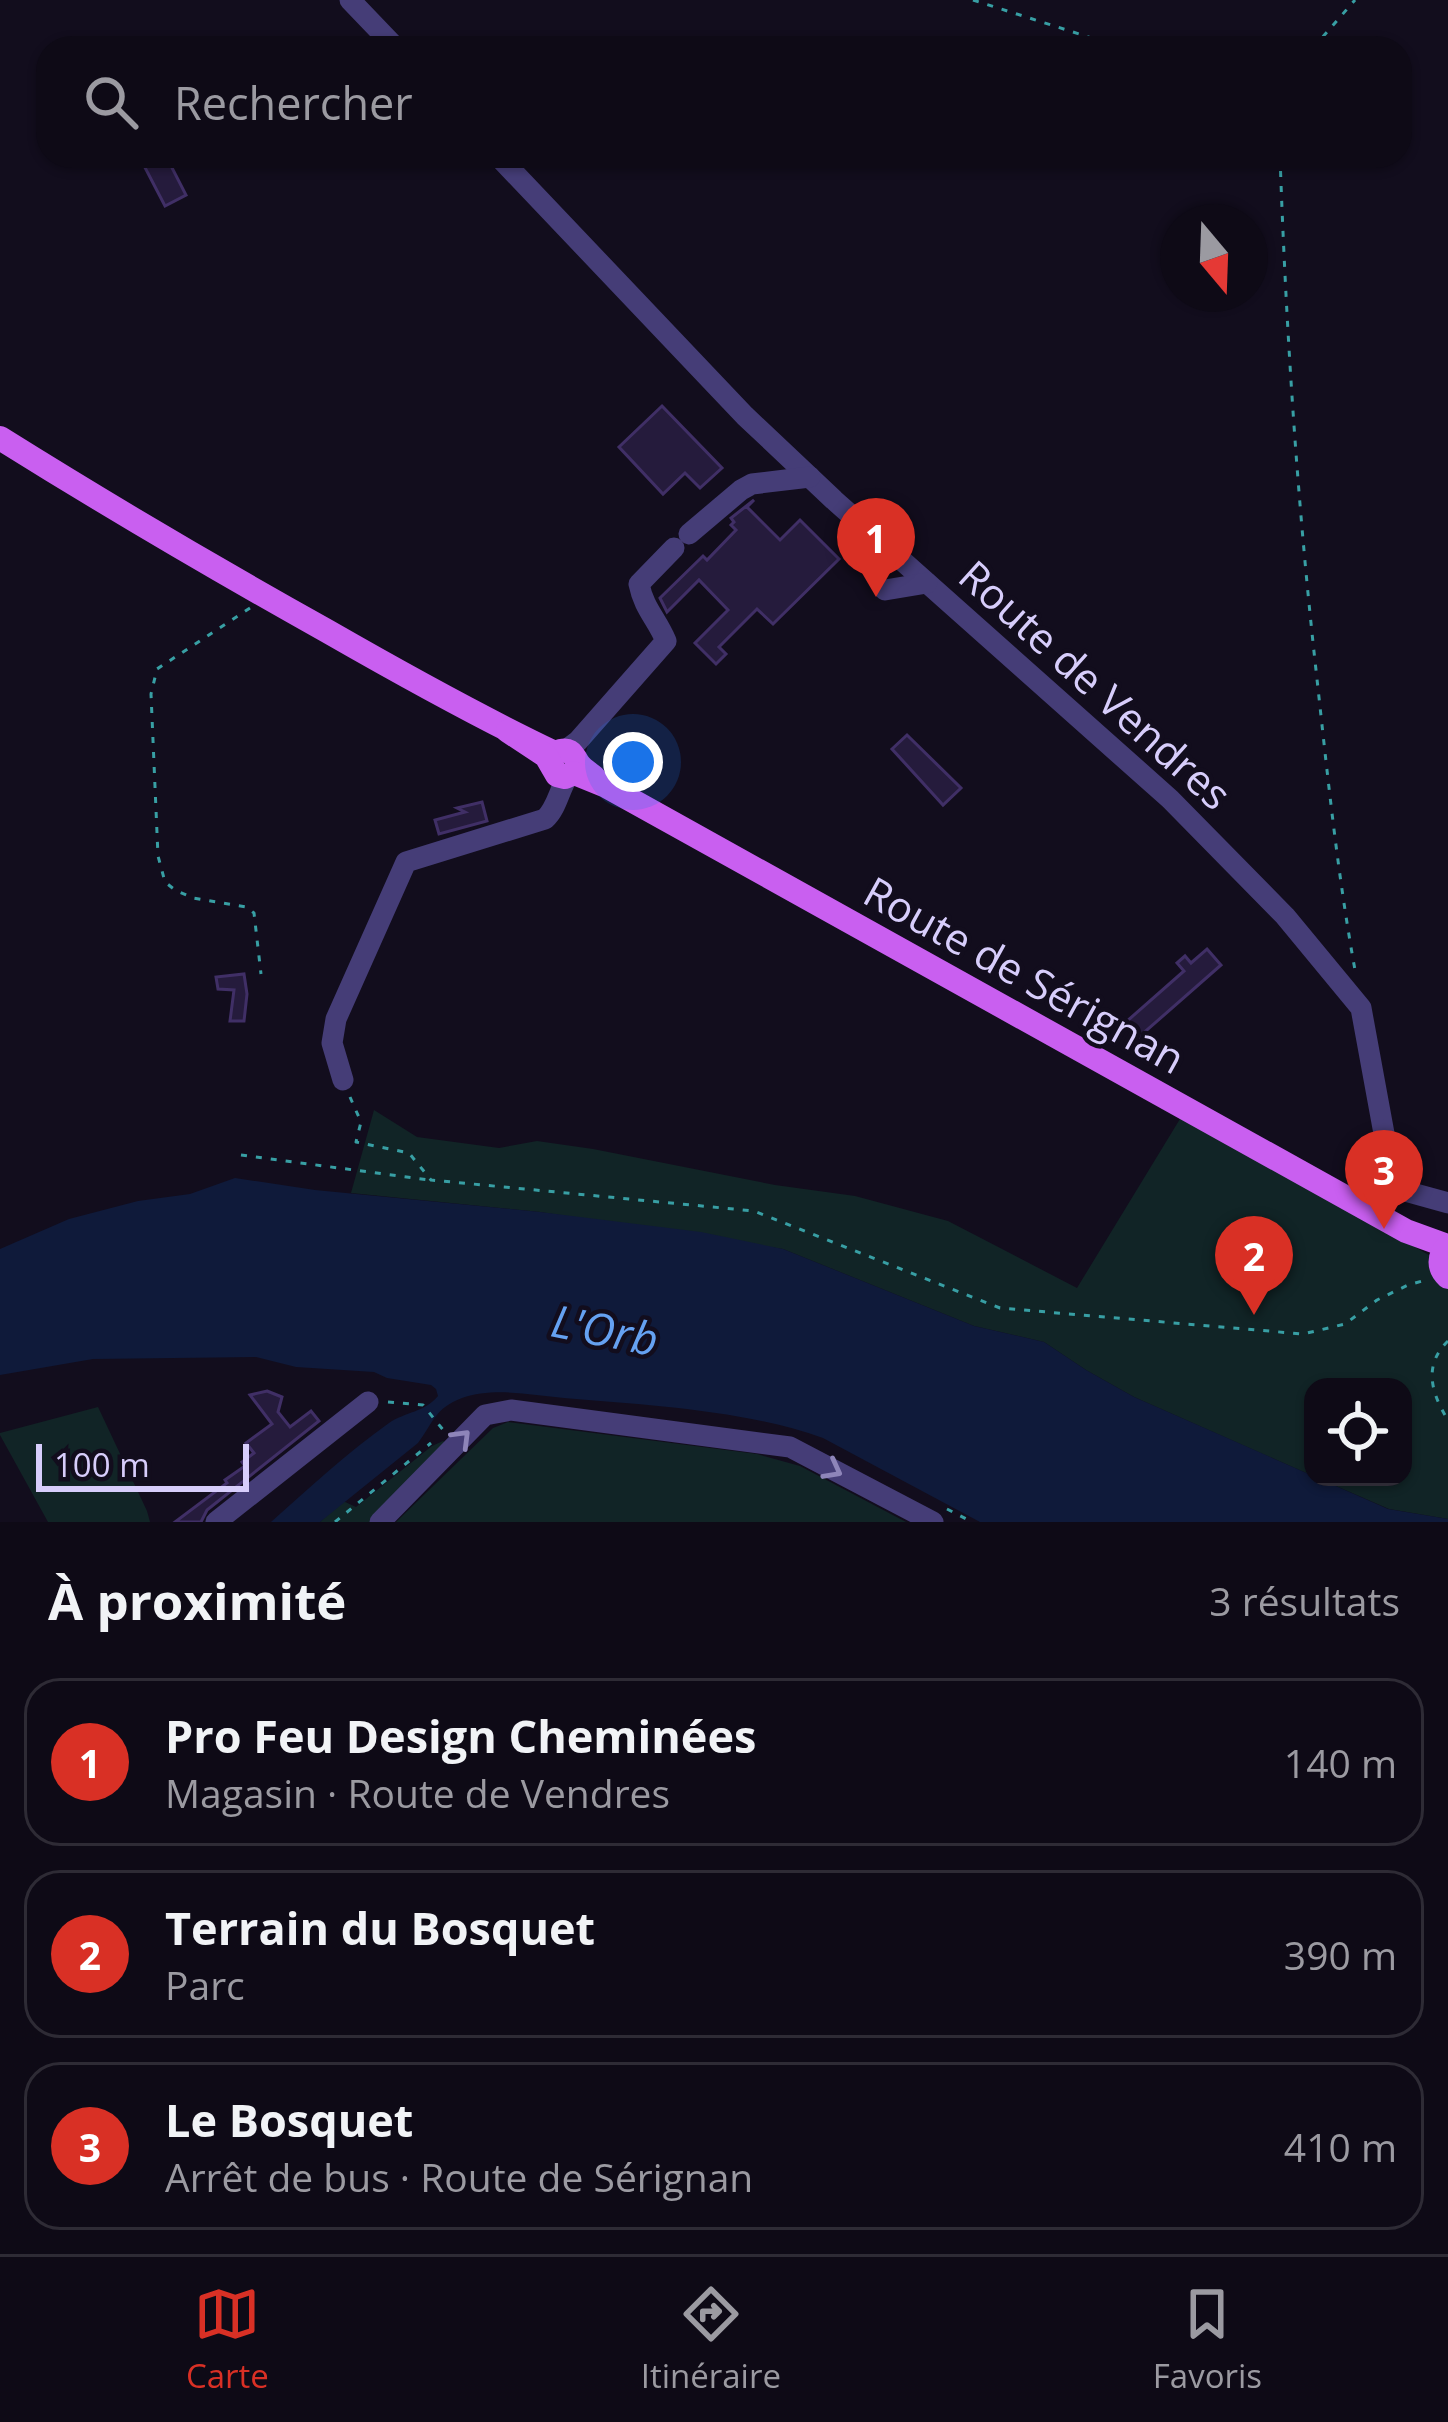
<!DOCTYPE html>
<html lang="fr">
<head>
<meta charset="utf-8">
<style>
	body { margin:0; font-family:"Open Sans",sans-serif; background:#1c1823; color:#f1f3f6 }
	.controls { position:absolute; right:36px; bottom:36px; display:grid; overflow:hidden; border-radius:24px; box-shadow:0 3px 9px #0004 }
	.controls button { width:108px; height:108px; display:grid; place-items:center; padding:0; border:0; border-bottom:3px solid #2e2b35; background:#0e0a16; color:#f1f3f6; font:60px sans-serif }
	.compass { position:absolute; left:1160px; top:204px; width:108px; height:108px; border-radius:50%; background:#0e0a16; box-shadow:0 3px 9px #0004; rotate:161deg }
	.scale { position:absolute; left:36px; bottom:30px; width:213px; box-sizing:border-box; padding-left:12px; border:6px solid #d7cdfb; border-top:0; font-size:33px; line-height:42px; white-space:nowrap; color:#d7cdfb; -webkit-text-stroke:9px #120d1d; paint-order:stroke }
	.you { position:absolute; left:633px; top:762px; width:42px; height:42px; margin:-30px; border:9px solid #fff; border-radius:50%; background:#1a73e8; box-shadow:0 0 0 18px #1a73e833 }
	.badge { display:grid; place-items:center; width:78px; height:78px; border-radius:50%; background:#d93025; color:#fff; font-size:39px; font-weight:700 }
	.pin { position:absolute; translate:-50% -99px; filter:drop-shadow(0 3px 6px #0008) }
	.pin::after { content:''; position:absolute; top:63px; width:42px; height:36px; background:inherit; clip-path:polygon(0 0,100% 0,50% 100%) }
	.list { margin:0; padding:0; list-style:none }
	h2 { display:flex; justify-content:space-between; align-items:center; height:156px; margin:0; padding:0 48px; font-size:51px }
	h2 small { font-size:39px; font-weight:400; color:#9b9aa1 }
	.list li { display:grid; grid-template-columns:78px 1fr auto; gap:36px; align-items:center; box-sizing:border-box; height:168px; margin:0 24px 24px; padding:0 24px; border:3px solid #2e2b35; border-radius:36px }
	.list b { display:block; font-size:45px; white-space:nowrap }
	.list p { margin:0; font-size:39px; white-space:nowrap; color:#9b9aa1 }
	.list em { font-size:39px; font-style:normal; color:#9b9aa1 }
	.icon { flex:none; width:66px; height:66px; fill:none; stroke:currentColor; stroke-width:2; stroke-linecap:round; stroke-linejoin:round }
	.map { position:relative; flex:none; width:1448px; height:1522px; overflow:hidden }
	.search { position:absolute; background:#0e0a16; box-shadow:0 3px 9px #0004; left:36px; right:36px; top:36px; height:132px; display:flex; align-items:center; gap:30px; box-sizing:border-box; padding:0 42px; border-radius:36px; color:#9b9aa1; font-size:45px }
	.sheet { height:732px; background:#0e0a16 }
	nav { display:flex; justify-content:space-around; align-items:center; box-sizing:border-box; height:168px; border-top:3px solid #2e2b35; background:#0e0a16; font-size:33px; color:#9b9aa1 }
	nav a { display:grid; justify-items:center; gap:6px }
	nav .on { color:#d93025 }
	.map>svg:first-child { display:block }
</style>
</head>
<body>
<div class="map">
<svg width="1448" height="1522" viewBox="0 0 1448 1522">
	<rect width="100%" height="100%" fill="#120d1d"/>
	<g fill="#112426">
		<path d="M374,1110l43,27 82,11 38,-7 56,8 182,36 80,11 93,25 129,67 106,-174 265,152v253l-59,-10 -74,-32h88v-90h-90v89l-179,-79 -48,-27 -42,-28 -70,-16 -191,-77 -243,-37 -189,-19z"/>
		<path d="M98,1407l49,104 3,11h-102l-48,-87v-2z"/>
		<path d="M508,1422l249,32 43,12 106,56h-510l97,-94z"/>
		<path d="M443,1441l5,3 -76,78h-52l23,-21 13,6 76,-61z"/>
	</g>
	<path fill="#0f1a3a" d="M235,1178l80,12 225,22 161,20 82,17 191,77 70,16 42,28 48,27 254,112 60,10v3h-468l-157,-84c-78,-28 -176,-33 -259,-40 -33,-3 -70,-11 -102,0 -27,10 -29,25 -44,45l-98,79h-49c38,-34 76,-69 118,-99 16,-11 36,-11 49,-27l-2,-7 -5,-4 -44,-7 -13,-6 -78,-5 -40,-10 -163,2 -93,16v-126l69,-30 69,-18 52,-7z"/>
	<g fill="#251b3c" stroke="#402f66" stroke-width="3">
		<path d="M139,156h27l20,39 -21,11z"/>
		<path d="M662,406l60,62 -22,20 -15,-15 -22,21 -44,-47z"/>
		<path d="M754,500l-7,7 33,33 20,-20 39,39 -66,65 -16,-15 -38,38 7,7 -10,10 -21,-21 33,-33 -29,-30 -32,32 -7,-14 43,-42 4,4 29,-30 -5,-5 3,-3 -3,-4z"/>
		<path d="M907,735l54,53 -18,17 -51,-56z"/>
		<path d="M482,802l5,19 -48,13 -4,-14 30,-8 -8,-4z"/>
		<path d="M1207,949l14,16 -82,72 -13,-15 58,-51 -7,-8 8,-7 6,7z"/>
		<path d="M244,974l3,20 -3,27h-14l4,-31 -16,-1 -2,-12z"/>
		<path d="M267,1391l15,6 -4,15 12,15 21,-16 8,10 -112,89 -6,12h-26l52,-39 -2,-3 20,-14 -3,-4 12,-9 -8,-10 26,-19 -22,-29z"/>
	</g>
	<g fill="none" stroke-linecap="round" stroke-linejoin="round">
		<g stroke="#389fa4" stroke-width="3" stroke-dasharray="6 9" stroke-linecap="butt">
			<path d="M973,0l150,48"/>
			<path d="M1313,48l42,-48"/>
			<path d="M1280,156c6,171 17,343 36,514 11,100 21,201 39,300"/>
			<path d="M250,608l-93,61 -6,25 7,162 7,26 10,8 18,8 53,9 8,6 7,61"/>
			<path d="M350,1097l11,25 -5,20 53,11 22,27 323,31 246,97 303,26 42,-10 32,-24 31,-15 18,-5"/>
			<path d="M241,1155l188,25"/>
			<path d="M1448,1341c-25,24 -17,52 0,79"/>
			<path d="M388,1402l35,3 21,26"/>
			<path d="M947,1509l25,13"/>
			<path d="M335,1522l96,-79"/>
		</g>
		<g stroke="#453d77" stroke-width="21">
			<path d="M350,0l46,48"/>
			<path d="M498,156l247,260 89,84 336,299 115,117 76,92 33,180 54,15"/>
			<path d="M689,534l52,-44 11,-6 58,-7"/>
			<path d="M885,590l42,-7"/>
			<path d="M566,750l12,-9 88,-100c-9,-22 -22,-32 -27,-57l35,-36"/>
			<path d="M343,1080l-11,-37 4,-24 70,-157 139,-43c12,-11 14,-29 23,-43"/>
			<path d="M216,1522l152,-120"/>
			<path d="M380,1522l105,-107 26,-5 279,37 143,75"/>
		</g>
		<g stroke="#c95ff0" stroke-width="24">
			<path d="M0,438c107,67 216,131 327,193 75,43 150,85 228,122 14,-6 17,-1 23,10 3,5 11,10 16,14"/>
			<path d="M508,731l38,25 11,19 8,2 9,-4 32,13 800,445 41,15"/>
			<path d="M1448,1246c-10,10 -10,22 0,31"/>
		</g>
	</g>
	<defs><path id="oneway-chevron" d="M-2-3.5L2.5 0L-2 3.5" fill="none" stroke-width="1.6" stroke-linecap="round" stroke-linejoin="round" transform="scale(3)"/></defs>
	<g stroke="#8e85b9">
		<use href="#oneway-chevron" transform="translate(462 1438) rotate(-45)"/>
		<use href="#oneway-chevron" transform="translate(833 1470) rotate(28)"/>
	</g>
	<g text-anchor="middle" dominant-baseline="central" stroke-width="9" stroke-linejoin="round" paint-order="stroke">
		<g font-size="42" fill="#d7cdfb" stroke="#120d1d">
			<text transform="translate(1096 684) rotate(42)">Route de Vendres</text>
			<text transform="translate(1025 974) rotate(29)">Route de Sérignan</text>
		</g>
		<g font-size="45" font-style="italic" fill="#65a1f1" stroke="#120d1d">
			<text transform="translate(605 1329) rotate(11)">L'Orb</text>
		</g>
	</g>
</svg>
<div class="controls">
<button><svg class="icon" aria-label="locate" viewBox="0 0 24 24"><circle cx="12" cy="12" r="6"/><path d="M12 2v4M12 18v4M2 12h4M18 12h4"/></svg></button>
</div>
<svg class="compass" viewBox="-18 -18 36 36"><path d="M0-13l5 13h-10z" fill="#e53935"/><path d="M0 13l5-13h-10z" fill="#9b9aa1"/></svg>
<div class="scale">100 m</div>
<div class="you"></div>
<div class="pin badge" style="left:876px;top:597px">1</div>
<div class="pin badge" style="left:1254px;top:1315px">2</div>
<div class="pin badge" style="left:1384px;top:1229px">3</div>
<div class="search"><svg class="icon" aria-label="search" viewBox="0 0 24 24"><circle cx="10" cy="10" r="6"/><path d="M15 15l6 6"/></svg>Rechercher</div>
</div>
<section class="sheet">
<h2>À proximité<small>3 résultats</small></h2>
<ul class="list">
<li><span class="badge">1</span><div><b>Pro Feu Design Cheminées</b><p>Magasin · Route de Vendres</p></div><em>140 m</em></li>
<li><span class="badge">2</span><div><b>Terrain du Bosquet</b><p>Parc</p></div><em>390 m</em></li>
<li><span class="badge">3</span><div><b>Le Bosquet</b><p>Arrêt de bus · Route de Sérignan</p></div><em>410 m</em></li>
</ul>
</section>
<nav>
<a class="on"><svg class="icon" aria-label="map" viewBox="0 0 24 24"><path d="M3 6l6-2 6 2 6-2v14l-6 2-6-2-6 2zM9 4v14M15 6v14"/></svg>Carte</a>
<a><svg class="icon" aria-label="directions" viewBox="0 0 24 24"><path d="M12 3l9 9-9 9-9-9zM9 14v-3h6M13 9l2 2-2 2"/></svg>Itinéraire</a>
<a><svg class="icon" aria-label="saved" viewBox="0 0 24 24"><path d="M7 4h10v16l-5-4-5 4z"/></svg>Favoris</a>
</nav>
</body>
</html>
